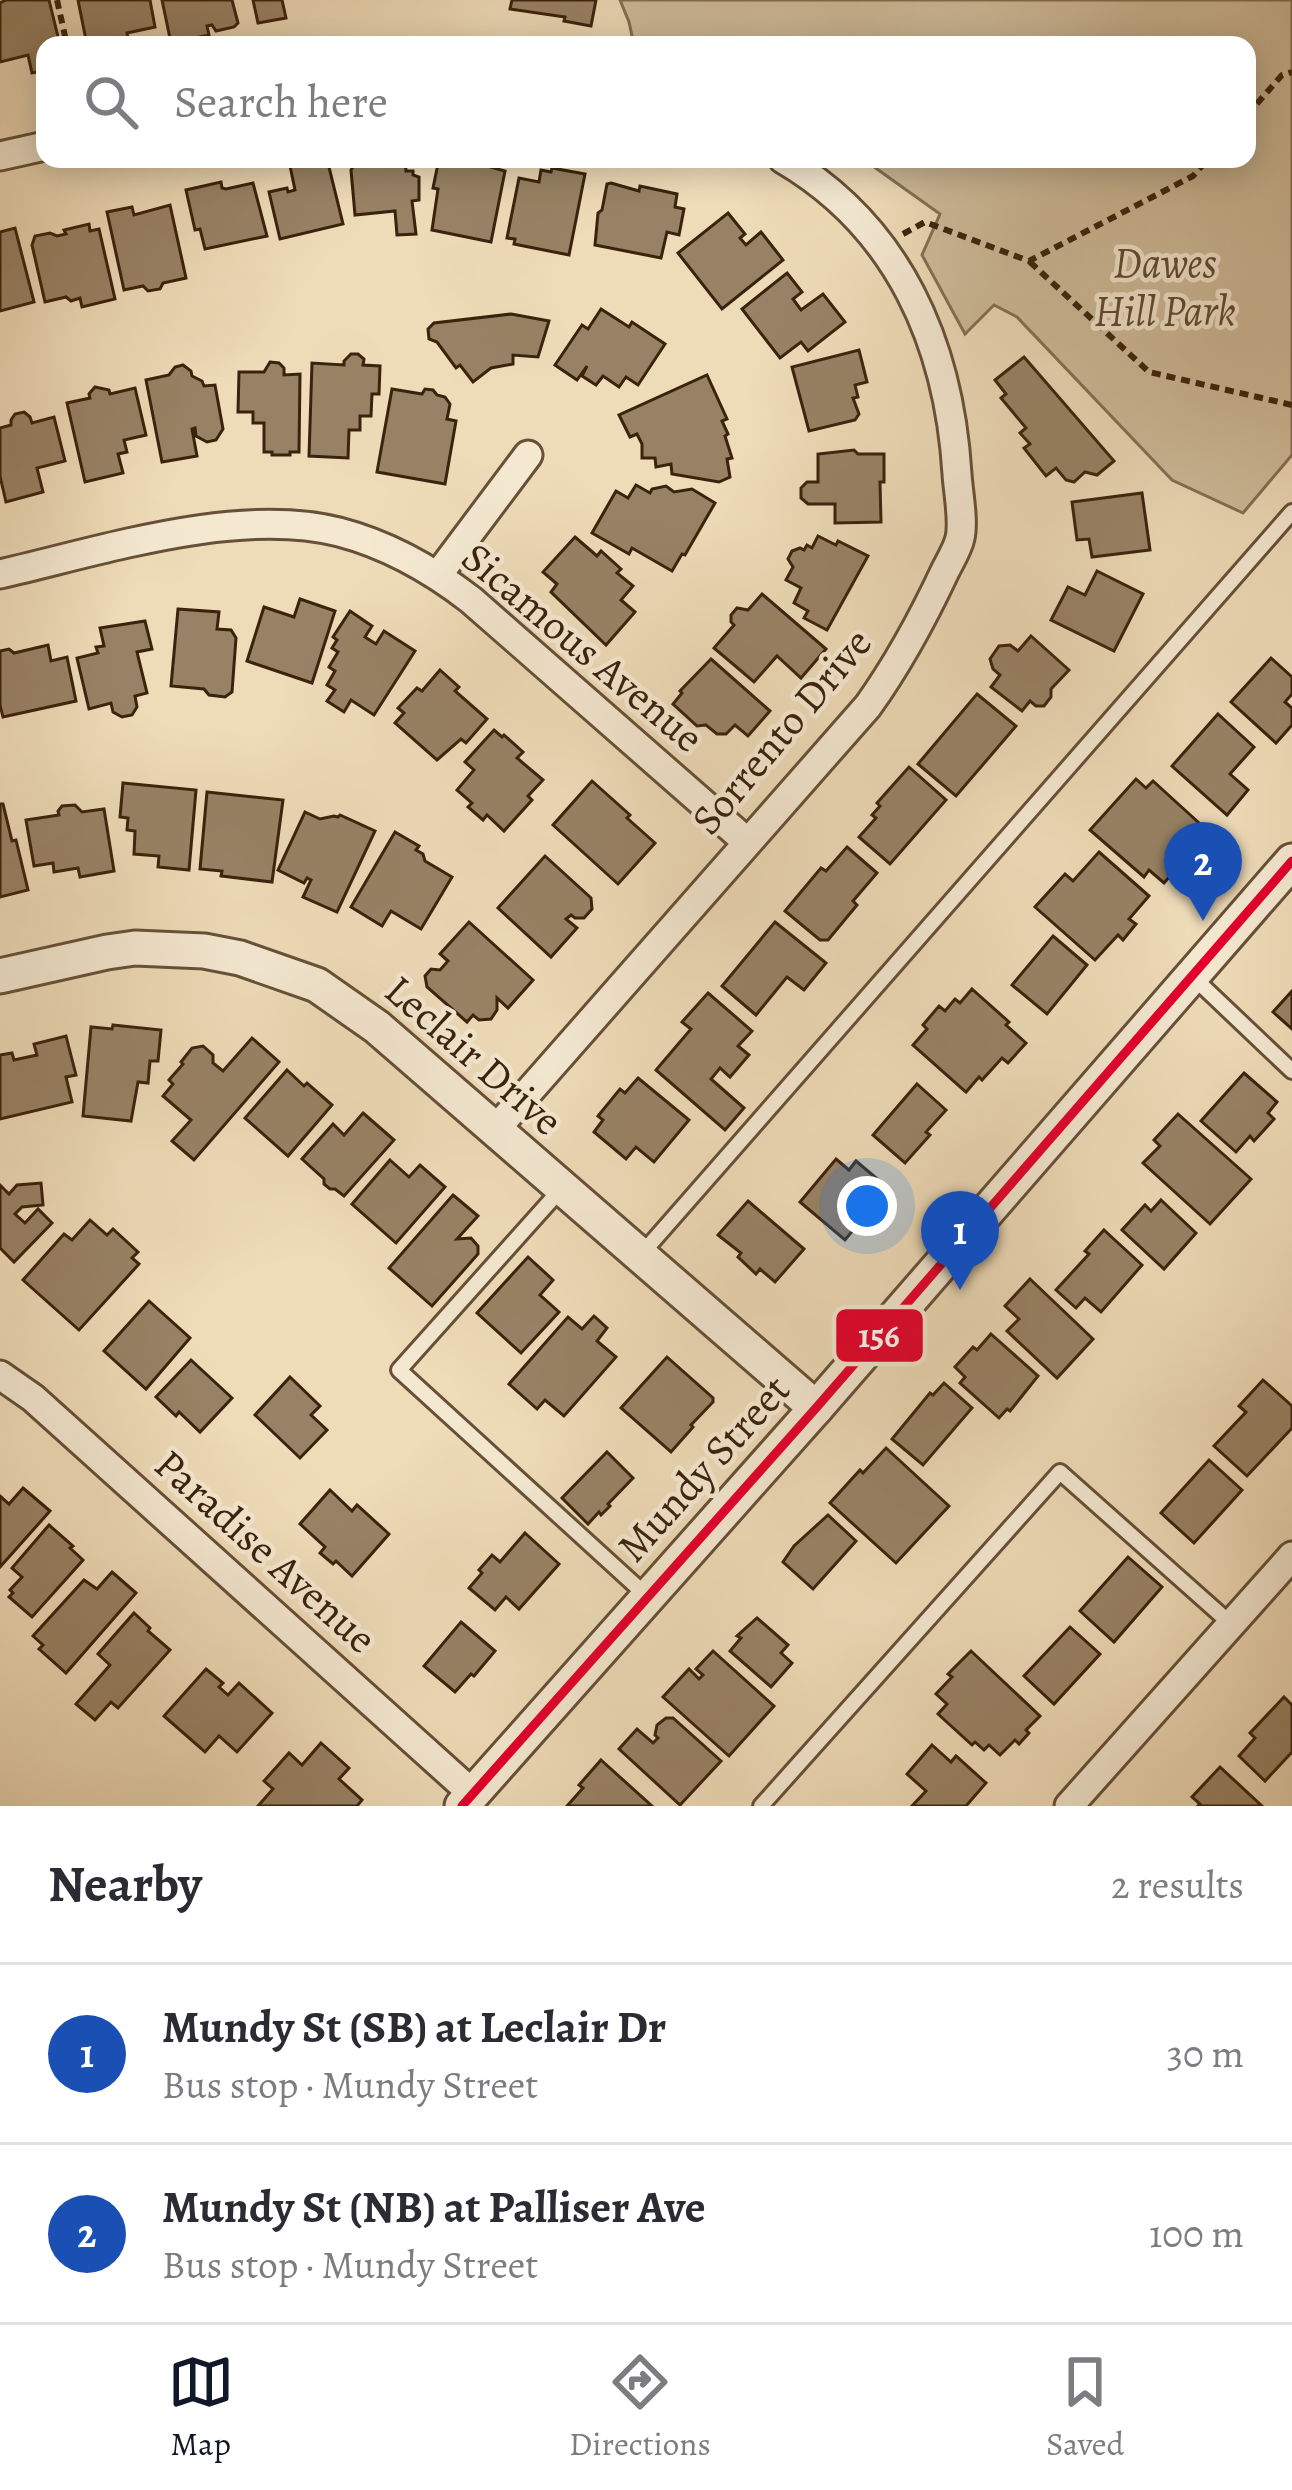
<!DOCTYPE html>
<html lang="en">
<head>
<meta charset="utf-8">
<style>
	body { margin:0; font-family:Alegreya,serif; background:#f2f2f3; color:#2b2b33 }
	.you { position:absolute; left:867px; top:1206px; width:42px; height:42px; margin:-30px; border:9px solid #fff; border-radius:50%; background:#1a73e8; box-shadow:0 0 0 18px #1a73e833 }
	.badge { display:grid; place-items:center; width:78px; height:78px; border-radius:50%; background:#111827; color:#fff; font-size:39px; font-weight:700 }
	.pin { position:absolute; translate:-50% -99px; filter:drop-shadow(0 3px 6px #0008) }
	.pin::after { content:''; position:absolute; top:63px; width:42px; height:36px; background:inherit; clip-path:polygon(0 0,100% 0,50% 100%) }
	.list { margin:0; padding:0; list-style:none }
	h2 { display:flex; justify-content:space-between; align-items:center; height:156px; margin:0; padding:0 48px; font-size:51px }
	h2 small { font-size:39px; font-weight:400; color:#7c7c81 }
	.list li { display:grid; grid-template-columns:78px 1fr auto; gap:36px; align-items:center; box-sizing:border-box; height:180px; padding:0 48px; border-top:3px solid #e1e1e2 }
	.list b { display:block; font-size:45px; white-space:nowrap }
	.list p { margin:0; font-size:39px; white-space:nowrap; color:#7c7c81 }
	.list em { font-size:39px; font-style:normal; color:#7c7c81 }
	.icon { flex:none; width:66px; height:66px; fill:none; stroke:currentColor; stroke-width:2; stroke-linecap:round; stroke-linejoin:round }
	.map { position:relative; flex:none; width:1292px; height:1806px; overflow:hidden }
	.search { position:absolute; background:#fff; box-shadow:0 6px 30px #0003; left:36px; right:36px; top:36px; height:132px; display:flex; align-items:center; gap:30px; box-sizing:border-box; padding:0 42px; border-radius:24px; color:#7c7c81; font-size:45px }
	.sheet { height:516px; background:#fff }
	nav { display:flex; justify-content:space-around; align-items:center; box-sizing:border-box; height:168px; border-top:3px solid #e1e1e2; background:#fff; font-size:33px; color:#7c7c81 }
	nav a { display:grid; justify-items:center; gap:6px }
	nav .on { color:#111827 }
	.map>svg:first-child { display:block }
</style>
</head>
<body>
<div class="map">
<svg width="1292" height="1806" viewBox="0 0 1292 1806">
	<rect width="100%" height="100%" fill="#eedbb8"/>
	<filter id="stains"><feTurbulence type="fractalNoise" baseFrequency=".00167" numOctaves="4"/><feColorMatrix values="0 0 0 0 .2 0 0 0 0 .09 0 0 0 0 .02 0 0 0 .5 -.17"/></filter>
	<radialGradient id="worn" r=".72"><stop offset=".6" stop-color="#630" stop-opacity="0"/><stop offset="1" stop-color="#630" stop-opacity=".3"/></radialGradient>
	<path fill="#cfbc9b" stroke="#846f54" stroke-width="3" d="M620,0h672v455l-49,58 -71,-33 -155,-163 -23,-12 -29,29 -43,-79 18,-41 -77,-55h384v-114h-613l-5,-23z"/>
	<g fill="#988265" stroke="#3a220c" stroke-width="3">
		<path d="M6,0h43l11,45h-15v25l-13,3 -4,-18 -28,7v-59z"/>
		<path d="M78,0h72l5,27 -28,6 2,12h-42z"/>
		<path d="M162,0h70l6,23 -4,4 -18,4 -4,-6 -5,1 2,9 -38,8z"/>
		<path d="M253,0h29l4,18 -28,5z"/>
		<path d="M512,0h84l-5,26 -27,-5 1,-4 -55,-8z"/>
		<path d="M321,159h6l16,65 -63,15 -11,-47 18,-4 1,4 7,-2 -5,-24z"/>
		<path d="M405,159l1,12h7v4l6,2v23l-7,1 4,33 -19,1 -2,-24 -40,4 -4,-45 3,-5 15,-2 3,-4z"/>
		<path d="M439,159l21,3 2,-3 43,12 -14,71 -59,-12 6,-41 -5,-1z"/>
		<path d="M552,168l33,6 -16,81 -55,-11 1,-5 -8,-1 12,-60 20,4 2,-12 10,2z"/>
		<path d="M221,182l1,6 4,1 27,-6 14,53 -62,13 -5,-20 -5,1 -9,-40z"/>
		<path d="M611,183l28,8 1,-5 37,8 -2,13 9,2 -5,26 -12,-3 -6,26 -66,-13 3,-32 4,-3 5,-26z"/>
		<path d="M170,205l16,73 -23,5 -3,6 -12,2 -5,-5 -19,4 -17,-78 25,-5 2,8z"/>
		<path d="M728,213l17,21 -5,4 6,7 15,-13 22,28 -61,49 -44,-56z"/>
		<path d="M89,224l1,7 9,-2 16,70 -33,8 -2,-9 -9,3 -5,-4 -21,5 -13,-57 3,-9 15,-3 7,3 9,-2 -2,-4z"/>
		<path d="M15,228l19,74 -34,9v-79z"/>
		<path d="M787,273l15,19 -9,7 8,11 22,-16 22,28 -37,29 -7,-9 -21,16 -38,-49z"/>
		<path d="M601,309l28,18 3,-5 33,22 -27,41 -12,-8 -7,10 -16,-11 -7,9 -14,-9 5,-10 -10,14 -22,-15 27,-40 6,4z"/>
		<path d="M511,314l38,7 -11,36 -25,-2v9l-22,4 -18,14 -13,-17 -4,3 -19,-26 -8,-3 -1,-10 6,-6z"/>
		<path d="M859,350l8,32 -12,3 3,12 -5,1 6,16 -4,6 -46,11 -17,-64z"/>
		<path d="M351,354h7l6,5 -1,6 17,1 -1,28h-7l-1,22h-11v14h-11l-1,28 -39,-2 3,-93 32,2v-4z"/>
		<path d="M1024,357l90,104 -17,14 -12,-3 -11,10 -8,-2 -10,-12 -10,8 -22,-28 6,-4 -10,-11 6,-5 -25,-30 5,-4 -11,-14z"/>
		<path d="M270,362l9,1 5,5v7l16,-1 -1,78h-9v3h-18v-3h-8v-29h-11v-11h-15l1,-40h25z"/>
		<path d="M183,365l8,6 1,5 10,5 2,5 11,-1 8,44 -7,11 -9,2 -11,-6 -1,-8 -3,1 5,27 -35,6 -16,-82 23,-5 6,-8z"/>
		<path d="M707,375l20,44 -5,2 6,13 -3,2 7,22 -5,1 3,18 -11,5 -47,-8 -1,-10 -15,3 -1,-9h-13v-14l-5,-10 -7,3 -11,-22z"/>
		<path d="M95,387l14,3 1,4 25,-6 11,47 -22,5 3,12 -9,2 5,19 -38,9 -18,-79 23,-5 -1,-4z"/>
		<path d="M392,389l30,5 3,-5 8,1 4,5 8,2 5,7 -3,15 9,2 -11,63 -68,-12z"/>
		<path d="M24,412l6,5 2,6 22,-6 11,44 -28,7 6,24 -37,10 -6,-26v-48l11,-3v-5l4,-6z"/>
		<path d="M854,450l4,4h26v28h-4l1,40 -46,1v-19h-27l-7,-6v-10l6,-6h11v-28z"/>
		<path d="M636,485l14,8 2,-4 14,-3 8,6 18,-3 23,14 -30,52 -3,-1 -10,17 -40,-23 -3,6 -37,-21 24,-42 12,7z"/>
		<path d="M1142,493l8,57 -58,7 -3,-18 -12,1 -5,-38z"/>
		<path d="M818,536l18,9 2,-4 30,15 -41,74 -23,-12 4,-7 -14,-8 7,-15 -15,-8 7,-13 -5,-8 4,-8 8,-3 4,2 3,-5 5,3z"/>
		<path d="M575,537l22,19 4,-5 20,18 -4,4 16,13 -12,14 14,12 -29,33 -55,-53 6,-8 -14,-12z"/>
		<path d="M1097,571l46,23 -29,57 -63,-31 17,-33 17,8z"/>
		<path d="M762,594l64,55 -25,29 -24,-22 -23,26 -40,-34 20,-23 -3,-3v-7l6,-7 11,2z"/>
		<path d="M300,599l35,12 -23,72 -65,-22 17,-54 30,10z"/>
		<path d="M178,609l41,3 -2,17 14,1 5,8 -4,54 -7,5 -16,-2 -5,-6 -33,-3z"/>
		<path d="M350,611l22,15 -7,11 11,7 8,-13 31,20 -41,64 -23,-15 -7,12 -17,-11 8,-11 -8,-5 8,-14 -6,-4 9,-15 -6,-4 5,-8 -4,-3z"/>
		<path d="M145,621l7,28 -15,3 10,41 -12,3 2,11 -5,8 -10,2 -9,-5 -2,-9 -22,6 -12,-51 21,-5 -2,-6 8,-1 -4,-18z"/>
		<path d="M1031,636l38,34 -18,19v8l-7,9h-8l-6,-5 -8,10 -31,-24 9,-12 -7,-6 -3,-10 9,-13 11,-1 8,6z"/>
		<path d="M48,645l3,16 16,-4 9,44 -73,16 -3,-12v-54l9,-2 5,4z"/>
		<path d="M1271,658l21,19v17l-7,8 7,6v17l-16,18 -45,-41z"/>
		<path d="M711,659l59,52 -22,25 -13,-11 -9,9h-9l-11,-9 -9,1 -24,-22 9,-11 -2,-2z"/>
		<path d="M440,670l19,17 -4,4 32,28 -21,24 -5,-4 -24,21 -42,-37 9,-10 -6,-5 19,-20 5,3z"/>
		<path d="M977,694l39,32 -60,70 -38,-32z"/>
		<path d="M1218,714l36,33 -24,27 18,16 -21,25 -55,-49z"/>
		<path d="M494,730l8,7 2,-2 19,17 -6,6 26,22 -15,16 4,4 -28,31 -17,-16 -4,5 -15,-13 4,-4 -15,-13 17,-20 -9,-8z"/>
		<path d="M909,767l37,33 -56,64 -31,-27 17,-19 -4,-3 8,-9 -3,-3z"/>
		<path d="M1136,779l10,9 7,-7 56,51 -45,51 -15,-13 -5,7 -54,-47z"/>
		<path d="M592,781l38,34 -3,3 28,25 -37,41 -65,-59z"/>
		<path d="M123,783l73,7 -7,80 -31,-3 1,-11 -25,-2 1,-23 -8,-1 1,-12 -8,-1z"/>
		<path d="M207,792l76,8 -11,82 -51,-6 1,-5 -22,-2z"/>
		<path d="M0,804h3l9,37 4,-1 12,50 -28,7z"/>
		<path d="M75,805l7,7 22,-3 10,62 -34,6 -2,-9 -24,4 -1,-9 -19,3 -8,-46 33,-5 -1,-4 4,-5z"/>
		<path d="M305,812l15,7 14,-3 4,1 2,-2 35,16 -38,81 -34,-15 8,-17 -4,-2 -3,5 -26,-13z"/>
		<path d="M395,832l24,14 -3,4 7,4 2,7 27,16 -31,52 -30,-18 -9,15 -31,-19z"/>
		<path d="M847,847l30,26 -24,28 4,4 -29,35h-8l-35,-29 36,-43 5,3z"/>
		<path d="M1099,852l50,44 -20,23 7,5 -13,16 -5,-5 -23,25 -60,-53 30,-33 8,7z"/>
		<path d="M545,856l46,42 1,11 -8,9h-9l-4,-3 -5,4 11,9 -26,29 -53,-49z"/>
		<path d="M469,922l64,58 -25,28 -11,-10v12l-6,9 -12,1 -6,-5 -6,7 -40,-35 -2,-11 6,-7 9,1 8,-9 -8,-7z"/>
		<path d="M775,922l51,41 -22,27 -17,-13 -31,38 -34,-29z"/>
		<path d="M1053,936l34,29 -40,49 -35,-29z"/>
		<path d="M972,989l37,33 -3,3 20,18 -18,20 -6,-5 -20,22 -3,-3 -13,15 -53,-47 14,-16 -4,-4 16,-19 6,5 10,-12 5,4z"/>
		<path d="M1292,991v38l-19,-17z"/>
		<path d="M708,993l44,38 -14,15 11,9 -19,22 -10,-9 -9,11 33,29 -19,22 -69,-60 35,-41 -9,-7z"/>
		<path d="M113,1025l48,5 -3,31h-8l-2,22 -10,-1 -7,39 -48,-5 8,-89 21,2z"/>
		<path d="M66,1036l10,39 -10,2 6,25 -72,17v-64l12,-2 2,7 23,-5 -3,-11z"/>
		<path d="M252,1038l27,24 -85,98 -22,-19 19,-21 -28,-24 10,-12 -4,-4 14,-16 -2,-2 11,-14 11,-2 10,9v8l10,8z"/>
		<path d="M287,1070l17,16 3,-3 25,22 -44,51 -43,-38z"/>
		<path d="M1244,1073l33,29 -9,11 6,6 -20,22 -4,-5 -14,16 -35,-31z"/>
		<path d="M638,1078l51,42 -35,42 -18,-15 -10,12 -32,-27 9,-12 -5,-4 22,-27 5,4z"/>
		<path d="M917,1084l29,26 -20,22 4,3 -25,28 -32,-28z"/>
		<path d="M363,1113l31,27 -50,56 -9,-7h-5l-6,-5v-5l-22,-20 31,-35 11,11z"/>
		<path d="M1178,1114l73,65 -41,45 -67,-61 17,-17 -6,-6z"/>
		<path d="M836,1159l13,11 7,-9 32,27 -43,52 -45,-38z"/>
		<path d="M390,1160l19,17 11,-12 25,22 -49,56 -44,-39z"/>
		<path d="M41,1183l2,22 -21,2 -7,7 10,9 13,-14 14,14 -38,39 -14,-14v-63l9,9 8,-9z"/>
		<path d="M453,1195l25,21 -21,23 14,-1 7,8v8l-46,52 -43,-38z"/>
		<path d="M1161,1200l35,33 -32,36 -42,-39 23,-25 6,6z"/>
		<path d="M748,1201l56,48 -29,33 -15,-13 -4,5 -18,-17 3,-4 -23,-18z"/>
		<path d="M90,1220l17,15 6,-6 25,23 -6,6 7,6 -60,66 -56,-50 41,-46 8,6z"/>
		<path d="M1104,1230l38,35 -41,47 -16,-14 -9,10 -20,-18 33,-36 -4,-3z"/>
		<path d="M528,1257l25,23 -13,15 19,17 -38,41 -44,-40z"/>
		<path d="M1030,1279l63,60 -36,39 -50,-47 12,-12 -14,-13z"/>
		<path d="M149,1301l41,37 -44,51 -42,-38z"/>
		<path d="M594,1316l13,12 -10,13 19,16 -52,59 -19,-16 -8,9 -28,-25 59,-67 14,12z"/>
		<path d="M991,1334l47,42 -28,35 -3,-2 -8,9 -39,-35 5,-6 -10,-10 18,-20 4,3z"/>
		<path d="M667,1357l46,41v4l-22,23 2,2 -22,25 -50,-44z"/>
		<path d="M191,1360l41,38 -32,34 -21,-20 -3,4 -20,-19z"/>
		<path d="M290,1377l30,29 -9,9 16,15 -27,28 -45,-43z"/>
		<path d="M1263,1380l29,26v22l-45,48 -33,-30 32,-34 -7,-6z"/>
		<path d="M944,1383l28,25 -49,57 -31,-26 38,-46 3,2z"/>
		<path d="M886,1448l63,58 -53,57 -66,-60 30,-33 3,3z"/>
		<path d="M607,1452l26,26 -25,26 2,2 -9,9 -2,-3 -11,12 -26,-26z"/>
		<path d="M1209,1460l33,30 -48,53 -33,-30z"/>
		<path d="M23,1488l27,23 -50,56v-71l9,8z"/>
		<path d="M330,1490l22,21 5,-6 32,29 -37,42 -16,-15 -3,3 -13,-11 5,-6 -25,-23z"/>
		<path d="M828,1515l28,26 -43,48 -30,-27 11,-16z"/>
		<path d="M49,1525l24,21 -3,2 13,12 -51,57 -23,-20 4,-4 -3,-3 12,-13 -10,-9z"/>
		<path d="M525,1533l34,31 -40,45 -13,-12 -11,13 -26,-22 13,-15 -3,-3 13,-15 8,7z"/>
		<path d="M1128,1557l34,30 -48,55 -34,-31z"/>
		<path d="M112,1572l24,21 -70,80 -27,-24 4,-4 -10,-9 51,-56 13,9z"/>
		<path d="M134,1613l16,15 -2,3 22,19 -52,58 -7,-6 -16,18 -19,-16 34,-39 -12,-11z"/>
		<path d="M757,1618l31,27 -7,8 11,10 -21,24 -41,-36 11,-13 -4,-2z"/>
		<path d="M461,1622l34,29 -21,25 -3,-2 -16,18 -31,-26z"/>
		<path d="M1070,1627l30,27 -46,50 -30,-28z"/>
		<path d="M713,1651l61,55 -45,50 -66,-59 26,-28 10,10 4,-4 -7,-6z"/>
		<path d="M971,1651l69,65 -14,14 3,3 -10,11 -4,-4 -15,15 -11,-10 -5,5 -9,-8 -3,3 -34,-31 9,-10 -11,-10 16,-17 -4,-3z"/>
		<path d="M206,1669l17,14 -4,4 9,8 11,-12 33,30 -35,39 -18,-16 -14,16 -41,-36z"/>
		<path d="M1284,1697l8,8v47l-27,29 -26,-25 16,-18 -5,-5z"/>
		<path d="M666,1718h7l48,43 -41,44 -61,-56 18,-20 16,14 5,-5 -3,-3 2,-10z"/>
		<path d="M321,1743l28,25 -10,11 23,21 -5,6h-99l15,-17 -9,-8 25,-28 13,12z"/>
		<path d="M932,1745l19,17 5,-6 30,27 -20,23h-54l14,-15 -19,-17z"/>
		<path d="M601,1760l51,46h-85l16,-18 -4,-3z"/>
		<path d="M1220,1767l42,39h-64l2,-2 -8,-7z"/>
	</g>
	<g fill="none" stroke-linecap="round" stroke-linejoin="round">
		<g stroke="#675037" stroke-width="20">
			<g id="service">
				<path d="M1192,976l100,95"/>
				<path d="M561,1189l-162,181 249,227"/>
				<path d="M639,1257l653,-745"/>
				<path d="M761,1806l299,-334 171,152"/>
			</g>
		</g>
		<g stroke="#675037" stroke-width="33">
			<g id="minor">
				<path d="M0,156l45,-10"/>
				<path d="M0,574c101,-23 237,-68 339,-42 50,13 92,37 132,68l275,241"/>
				<path d="M438,575l90,-120"/>
				<path d="M495,1130l373,-424c30,-42 55,-88 77,-135 5,-10 13,-23 15,-33 4,-17 -2,-47 -3,-64 -8,-130 -58,-247 -174,-315"/>
				<path d="M0,1375l33,23 440,396"/>
				<path d="M1069,1806l223,-250"/>
			</g>
		</g>
		<g stroke="#675037" stroke-width="39">
			<g id="tertiary">
				<path d="M0,976l107,-24 28,-4 69,3 36,7 77,27 60,42 439,381"/>
				<path d="M462,1806l354,-398 476,-547"/>
			</g>
		</g>
		<g stroke="#3a220c" stroke-width="6" stroke-dasharray="9 6" stroke-linecap="butt">
			<path d="M57,0l10,45"/>
			<path d="M1247,115l35,-40 10,-3"/>
			<path d="M903,234l22,-12 104,39 164,-85 15,-17"/>
			<path d="M1030,262l119,110 143,33"/>
		</g>
		<use href="#service" stroke="#f4e8d1" stroke-width="14"/>
		<use href="#minor" stroke="#f4e8d1" stroke-width="27"/>
		<use href="#tertiary" stroke="#f4e8d1" stroke-width="33"/>
		<g stroke="#f4e8d1" stroke-width="18">
			<path id="bus-1" d="M462,1806l354,-398 476,-547"/>
		</g>
		<use href="#bus-1" stroke="#e4002b" stroke-width="9"/>
	</g>
	<g text-anchor="middle" dominant-baseline="central" stroke-width="9" stroke-linejoin="round" paint-order="stroke">
		<g font-size="42" font-style="italic" fill="#5f4830" stroke="#f4e8d1">
			<text x="1165" y="262">Dawes<tspan x="1165" dy="48">Hill Park</tspan></text>
		</g>
		<g font-size="42" fill="#3a220c" stroke="#f4e8d1">
			<text transform="translate(583 647) rotate(40)">Sicamous Avenue</text>
			<text transform="translate(781 731) rotate(-50)">Sorrento Drive</text>
			<text transform="translate(474 1055) rotate(41)">Leclair Drive</text>
			<text transform="translate(703 1468) rotate(-48)">Mundy Street</text>
			<text transform="translate(266 1551) rotate(42)">Paradise Avenue</text>
		</g>
	</g>
	<rect stroke="#f4e8d1" stroke-width="4.5" x="834" y="1307" width="91" height="57" rx="12" fill="#e4002b"/>
	<g font-size="33" text-anchor="middle" font-weight="bold" fill="#fff">
		<text x="879" y="1347">156</text>
	</g>
	<rect width="100%" height="100%" filter="url(#stains)"/>
	<rect width="100%" height="100%" fill="url(#worn)"/>
</svg>
<div class="you"></div>
<div class="pin badge" style="left:960px;top:1290px;background:#1a4fb4">1</div>
<div class="pin badge" style="left:1203px;top:921px;background:#1a4fb4">2</div>
<div class="search"><svg class="icon" aria-label="search" viewBox="0 0 24 24"><circle cx="10" cy="10" r="6"/><path d="M15 15l6 6"/></svg>Search here</div>
</div>
<section class="sheet">
<h2>Nearby<small>2 results</small></h2>
<ul class="list">
<li><span class="badge" style="background:#1a4fb4">1</span><div><b>Mundy St (SB) at Leclair Dr</b><p>Bus stop · Mundy Street</p></div><em>30 m</em></li>
<li><span class="badge" style="background:#1a4fb4">2</span><div><b>Mundy St (NB) at Palliser Ave</b><p>Bus stop · Mundy Street</p></div><em>100 m</em></li>
</ul>
</section>
<nav>
<a class="on"><svg class="icon" aria-label="map" viewBox="0 0 24 24"><path d="M3 6l6-2 6 2 6-2v14l-6 2-6-2-6 2zM9 4v14M15 6v14"/></svg>Map</a>
<a><svg class="icon" aria-label="directions" viewBox="0 0 24 24"><path d="M12 3l9 9-9 9-9-9zM9 14v-3h6M13 9l2 2-2 2"/></svg>Directions</a>
<a><svg class="icon" aria-label="saved" viewBox="0 0 24 24"><path d="M7 4h10v16l-5-4-5 4z"/></svg>Saved</a>
</nav>
</body>
</html>
